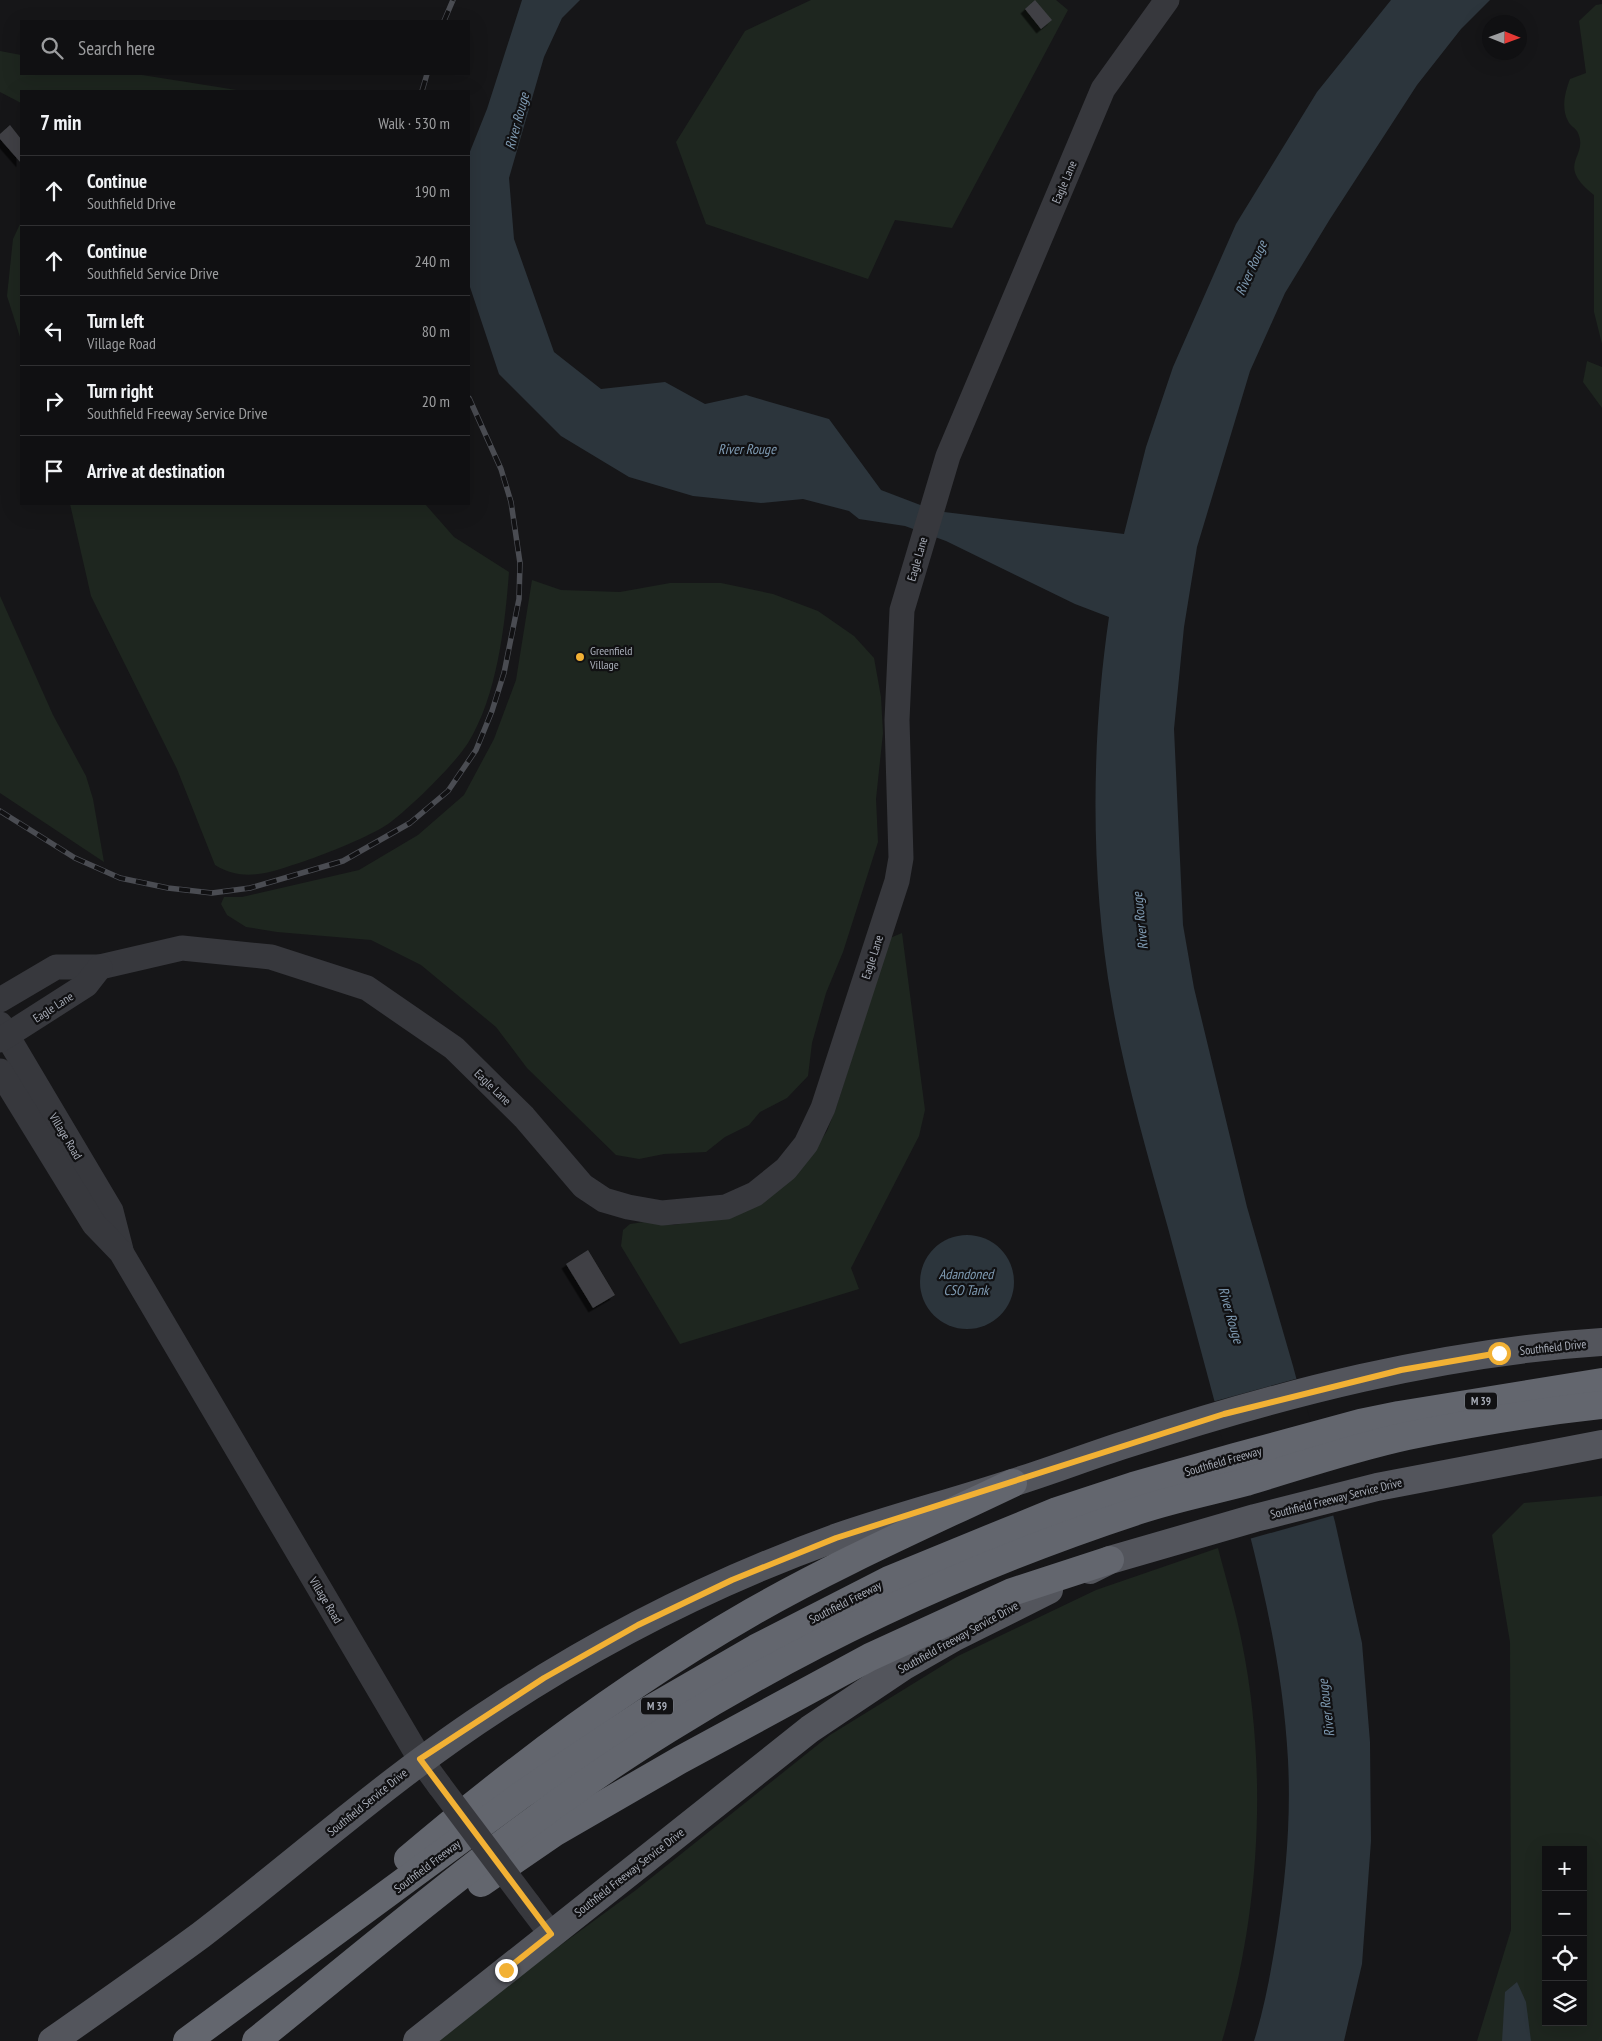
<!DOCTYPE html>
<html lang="en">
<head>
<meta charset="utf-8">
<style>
	body { margin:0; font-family:"PT Sans Narrow",sans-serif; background:#1e1e20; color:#f1f3f6 }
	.controls { position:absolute; right:15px; bottom:15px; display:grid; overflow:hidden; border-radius:0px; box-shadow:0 5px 20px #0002 }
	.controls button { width:45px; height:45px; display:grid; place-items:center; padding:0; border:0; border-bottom:1px solid #303032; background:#101012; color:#f1f3f6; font:25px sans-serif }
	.compass { position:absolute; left:1482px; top:15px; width:45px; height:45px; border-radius:50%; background:#101012; box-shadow:0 5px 20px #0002; rotate:91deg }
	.stop { position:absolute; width:15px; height:15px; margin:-11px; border:4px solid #f2b134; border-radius:50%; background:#fff }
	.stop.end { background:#f2b134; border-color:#fff; box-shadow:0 1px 5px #0008 }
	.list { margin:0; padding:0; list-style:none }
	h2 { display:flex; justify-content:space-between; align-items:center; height:65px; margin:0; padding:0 20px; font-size:21px }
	h2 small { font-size:16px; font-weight:400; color:#9c9d9f }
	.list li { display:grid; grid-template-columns:32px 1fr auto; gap:15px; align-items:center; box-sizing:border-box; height:70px; padding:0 20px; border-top:1px solid #303032 }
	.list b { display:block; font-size:19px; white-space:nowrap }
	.list p { margin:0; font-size:16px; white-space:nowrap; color:#9c9d9f }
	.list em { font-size:16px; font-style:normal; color:#9c9d9f }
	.icon { flex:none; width:28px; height:28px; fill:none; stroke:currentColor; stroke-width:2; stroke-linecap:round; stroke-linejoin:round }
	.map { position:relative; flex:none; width:1602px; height:2041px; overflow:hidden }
	.search { position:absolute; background:#101012; box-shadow:0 5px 20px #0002; left:20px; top:20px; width:450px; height:55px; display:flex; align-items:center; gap:12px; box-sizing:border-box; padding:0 18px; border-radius:0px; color:#9c9d9f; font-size:19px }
	.panel { position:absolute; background:#101012; box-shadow:0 5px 20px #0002; left:20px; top:90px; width:450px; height:415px; border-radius:0px }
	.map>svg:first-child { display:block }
</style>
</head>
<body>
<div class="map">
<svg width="1602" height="2041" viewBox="0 0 1602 2041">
	<defs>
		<filter id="shadow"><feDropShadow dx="-4.5" dy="4.5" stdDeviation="0" flood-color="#0009"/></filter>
	</defs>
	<rect width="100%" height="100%" fill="#161618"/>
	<g fill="#1e261f" fill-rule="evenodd">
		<path d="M811,0h245l12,10 -116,218 -57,-8 -27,59 -162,-55 -30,-82 69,-111z"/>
		<path d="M1602,4v340l-8,-32v-117c-40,-32 -5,-37 -16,-62 -2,-5 -8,-7 -10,-12 -7,-13 -3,-29 2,-42l16,-6 -7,-52 17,-16z"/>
		<path d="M0,51l21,4v19h115l107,17h-222v12l-21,-11z"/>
		<path d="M21,222v118l-14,-44 6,-57z"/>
		<path d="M1587,361l15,6v41l-19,-26z"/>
		<path d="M70,504h355l29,33 55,35c-4,54 -12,124 -41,171 -14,22 -59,66 -80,81 -17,12 -63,30 -83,37 -32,10 -59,23 -90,4l-38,-96 -86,-173z"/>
		<path d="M532,580l29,10 59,2 50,-9h51l52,11 45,17 36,25 20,22 7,39 2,36 -7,66 2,43 -35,110 -17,41 -14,50 -4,33 -21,22 -27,14 -11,13 -24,12 -19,15 -42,2 -25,5 -23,-4 -89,-87 -31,-41 -75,-62 -50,-25 -94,-8 -31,-5 -19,-12 -6,-11 3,-7h18l117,-27 59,-35 46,-40 30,-56 22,-59z"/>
		<path d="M0,596l53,119 33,61 7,23 11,63 -104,-69z"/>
		<path d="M902,933l23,177 -6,26 -68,132 8,21 -179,55 -59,-98 2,-16 7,-6 14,-2 30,3 55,-10 84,-62 14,-22 10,-26 53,-167z"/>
		<path d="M1602,1496v545h-125l34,-111 -1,-288 -18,-107 32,-32zM1546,1850h37v172h-37z"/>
		<path d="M1218,1548c8,31 18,63 24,95 26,129 18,272 -20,398h-792l206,-151 194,-155 128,-79 138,-66z"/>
	</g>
	<g fill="#2c353c">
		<path d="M522,0h58l-18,18 -18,39 -35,121 5,61 40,113 47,37 64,-7 40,22 41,-9 83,24 52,71 55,21 188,23 22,-87 27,-80 63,-143 81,-132 74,-92h99l-29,29 -44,56 -87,134 -45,74 -35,78 -53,176 -13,80 -10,102 9,196 11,63 53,219 46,159 42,156 27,121 8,99 1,99 -9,123 -18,77h-90c11,-35 17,-70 23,-107 9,-57 14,-115 11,-174 -5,-98 -29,-192 -54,-286 -22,-82 -44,-164 -66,-246 -21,-75 -43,-150 -56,-226 -22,-124 -21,-262 -3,-385l-34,-13 -129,-63 -41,-15 -46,-7 -10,-8 -46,-12 -42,4 -68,-7 -64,-19 -68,-41 -62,-62 -30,-90v-130l18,-45z"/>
		<circle cx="967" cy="1282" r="47"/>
		<path d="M1517,1982l9,20 5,39h-29l3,-49z"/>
	</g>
	<path fill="#161618" d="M1299,1378l36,137 -86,24 -37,-137z"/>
	<g fill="#404145" filter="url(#shadow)">
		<path d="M1035,0l17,20 -11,9 -16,-20z"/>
		<path d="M10,125l11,14v24l-21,-24v-5z"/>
		<path d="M588,1250l27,45 -22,13 -27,-44z"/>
	</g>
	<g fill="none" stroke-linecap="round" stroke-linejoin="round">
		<g stroke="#37383d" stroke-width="25">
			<path d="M0,1000l56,-33h44l82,-19 89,9 96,31 87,60 70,69 59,69 21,14 24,7 34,6 64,-6 29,-13 31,-25 20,-25 17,-36 74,-227 4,-23 -4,-138 5,-110 46,-154 155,-367 64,-89"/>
			<path d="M0,1024l111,187 10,39"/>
			<path d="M0,1040l86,-55 14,-18"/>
			<path d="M0,1071l94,153 27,28 299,507 19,26"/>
			<path d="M529,1905l22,29"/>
		</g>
		<g stroke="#53555c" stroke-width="28">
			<path d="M1090,1570l20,-10 145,-42 122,-31 225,-43"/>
			<path d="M52,2041c50,-35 100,-70 149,-106 99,-76 191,-159 296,-227 106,-70 222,-128 341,-171 58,-20 116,-35 174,-54 39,-12 77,-27 115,-39 153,-50 314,-92 475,-102"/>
			<path d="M417,2041l393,-312 94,-63 49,-28 96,-48"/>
		</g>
		<g stroke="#63666e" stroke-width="28">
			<path d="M408,1859c107,-91 222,-177 344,-247 84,-48 173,-87 261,-129"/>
			<path d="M481,1883l73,-50 126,-73 190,-103 142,-65 98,-32"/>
			<path d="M187,2041l333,-245 59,-40 68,-45 109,-63 133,-68 168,-69 76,-25 102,-29 125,-34 39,-8 203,-33"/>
			<path d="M256,2041c134,-108 265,-221 412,-312 148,-92 309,-166 475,-220 34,-11 69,-18 103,-27 53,-16 106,-34 161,-46 64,-13 130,-24 195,-31"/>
		</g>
		<g stroke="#4a4c52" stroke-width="5.5">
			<g id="rail">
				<path d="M444,21l9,-21"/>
				<path d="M422,91l5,-17"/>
				<path d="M0,811l75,47 45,20 48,10 44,5 38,-5 93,-27 67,-38 38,-32 28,-41 16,-39 12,-38 15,-74 1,-36 -9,-61 -10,-33 -32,-71"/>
			</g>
		</g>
		<use href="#rail" stroke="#111113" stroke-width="4" stroke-dasharray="11" stroke-linecap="butt"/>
		<path stroke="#37383d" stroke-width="25" d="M439,1785l90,120"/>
	</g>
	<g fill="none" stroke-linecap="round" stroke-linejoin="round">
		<path stroke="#f2b134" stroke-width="6" d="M506,1970l45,-36 -131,-175 124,-81 94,-53 94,-45 104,-42 388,-124 177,-44 98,-17"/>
	</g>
	<circle fill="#f2b134" stroke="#111113" stroke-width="2" cx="580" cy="657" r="5"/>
	<g text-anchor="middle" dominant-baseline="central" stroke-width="4.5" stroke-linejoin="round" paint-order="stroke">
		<g fill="#111113" stroke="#7b7e86" stroke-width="1">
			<rect x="1465" y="1392.5" width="32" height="17" rx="4"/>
			<rect x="641" y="1697.5" width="32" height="17" rx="4"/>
		</g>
		<g font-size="11" font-weight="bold" fill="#a8adb8">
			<text x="1481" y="1401">M 39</text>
			<text x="657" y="1706">M 39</text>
		</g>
		<g font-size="12" fill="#a8adb8" stroke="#111113">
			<text transform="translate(1064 182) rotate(-67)">Eagle Lane</text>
			<text transform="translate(917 559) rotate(-74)">Eagle Lane</text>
			<text transform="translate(872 957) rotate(-72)">Eagle Lane</text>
			<text transform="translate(53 1007) rotate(-33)">Eagle Lane</text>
			<text transform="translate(493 1087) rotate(44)">Eagle Lane</text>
			<text transform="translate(66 1136) rotate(59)">Village Road</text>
			<text transform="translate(1553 1347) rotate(-6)">Southfield Drive</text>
			<text transform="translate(1223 1461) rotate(-16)">Southfield Freeway</text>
			<text transform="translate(1336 1498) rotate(-14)">Southfield Freeway Service Drive</text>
			<text transform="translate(326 1600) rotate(59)">Village Road</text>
			<text transform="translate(845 1602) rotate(-27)">Southfield Freeway</text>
			<text transform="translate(958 1637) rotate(-29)">Southfield Freeway Service Drive</text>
			<text transform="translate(367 1802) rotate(-39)">Southfield Service Drive</text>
			<text transform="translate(427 1866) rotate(-37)">Southfield Freeway</text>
			<text transform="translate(629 1872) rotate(-38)">Southfield Freeway Service Drive</text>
		</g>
		<g font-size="12" fill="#a8adb8" stroke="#111113" text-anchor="start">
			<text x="590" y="650">Greenfield<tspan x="590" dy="14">Village</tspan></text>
		</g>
		<g font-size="14" font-style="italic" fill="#7f9bb3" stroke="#111113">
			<text transform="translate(517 121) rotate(-75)">River Rouge</text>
			<text transform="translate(1251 268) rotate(-66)">River Rouge</text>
			<text x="747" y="449">River Rouge</text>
			<text transform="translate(1140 921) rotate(-96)">River Rouge</text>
			<text x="966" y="1274">Adandoned<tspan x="966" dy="16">CSO Tank</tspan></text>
			<text transform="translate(1231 1315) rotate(74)">River Rouge</text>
			<text transform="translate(1326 1708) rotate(-97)">River Rouge</text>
		</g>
	</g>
</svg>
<div class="controls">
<button>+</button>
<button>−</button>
<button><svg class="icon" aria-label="locate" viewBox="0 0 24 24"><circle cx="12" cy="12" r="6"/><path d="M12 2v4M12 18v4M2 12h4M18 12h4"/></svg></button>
<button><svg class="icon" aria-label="layers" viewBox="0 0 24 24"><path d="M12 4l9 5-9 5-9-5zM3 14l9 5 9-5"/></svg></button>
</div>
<svg class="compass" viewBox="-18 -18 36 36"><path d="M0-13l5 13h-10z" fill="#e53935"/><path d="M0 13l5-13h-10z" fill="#9c9d9f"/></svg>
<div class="stop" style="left:1499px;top:1353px"></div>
<div class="stop end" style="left:506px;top:1970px"></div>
<div class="search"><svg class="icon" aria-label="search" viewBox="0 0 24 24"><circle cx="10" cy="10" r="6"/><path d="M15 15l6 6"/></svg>Search here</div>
<section class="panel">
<h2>7 min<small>Walk · 530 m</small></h2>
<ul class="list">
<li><svg class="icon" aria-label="ahead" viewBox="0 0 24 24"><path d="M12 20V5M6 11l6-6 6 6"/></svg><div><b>Continue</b><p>Southfield Drive</p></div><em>190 m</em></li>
<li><svg class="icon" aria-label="ahead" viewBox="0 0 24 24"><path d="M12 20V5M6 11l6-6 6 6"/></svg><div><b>Continue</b><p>Southfield Service Drive</p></div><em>240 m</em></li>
<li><svg class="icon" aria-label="left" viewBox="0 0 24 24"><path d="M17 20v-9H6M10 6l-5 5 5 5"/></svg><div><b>Turn left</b><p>Village Road</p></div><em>80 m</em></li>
<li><svg class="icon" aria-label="right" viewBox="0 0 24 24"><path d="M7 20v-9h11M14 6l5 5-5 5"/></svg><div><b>Turn right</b><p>Southfield Freeway Service Drive</p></div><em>20 m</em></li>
<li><svg class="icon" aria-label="arrive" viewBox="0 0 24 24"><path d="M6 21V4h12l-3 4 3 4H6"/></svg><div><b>Arrive at destination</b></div></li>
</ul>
</section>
</div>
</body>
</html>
